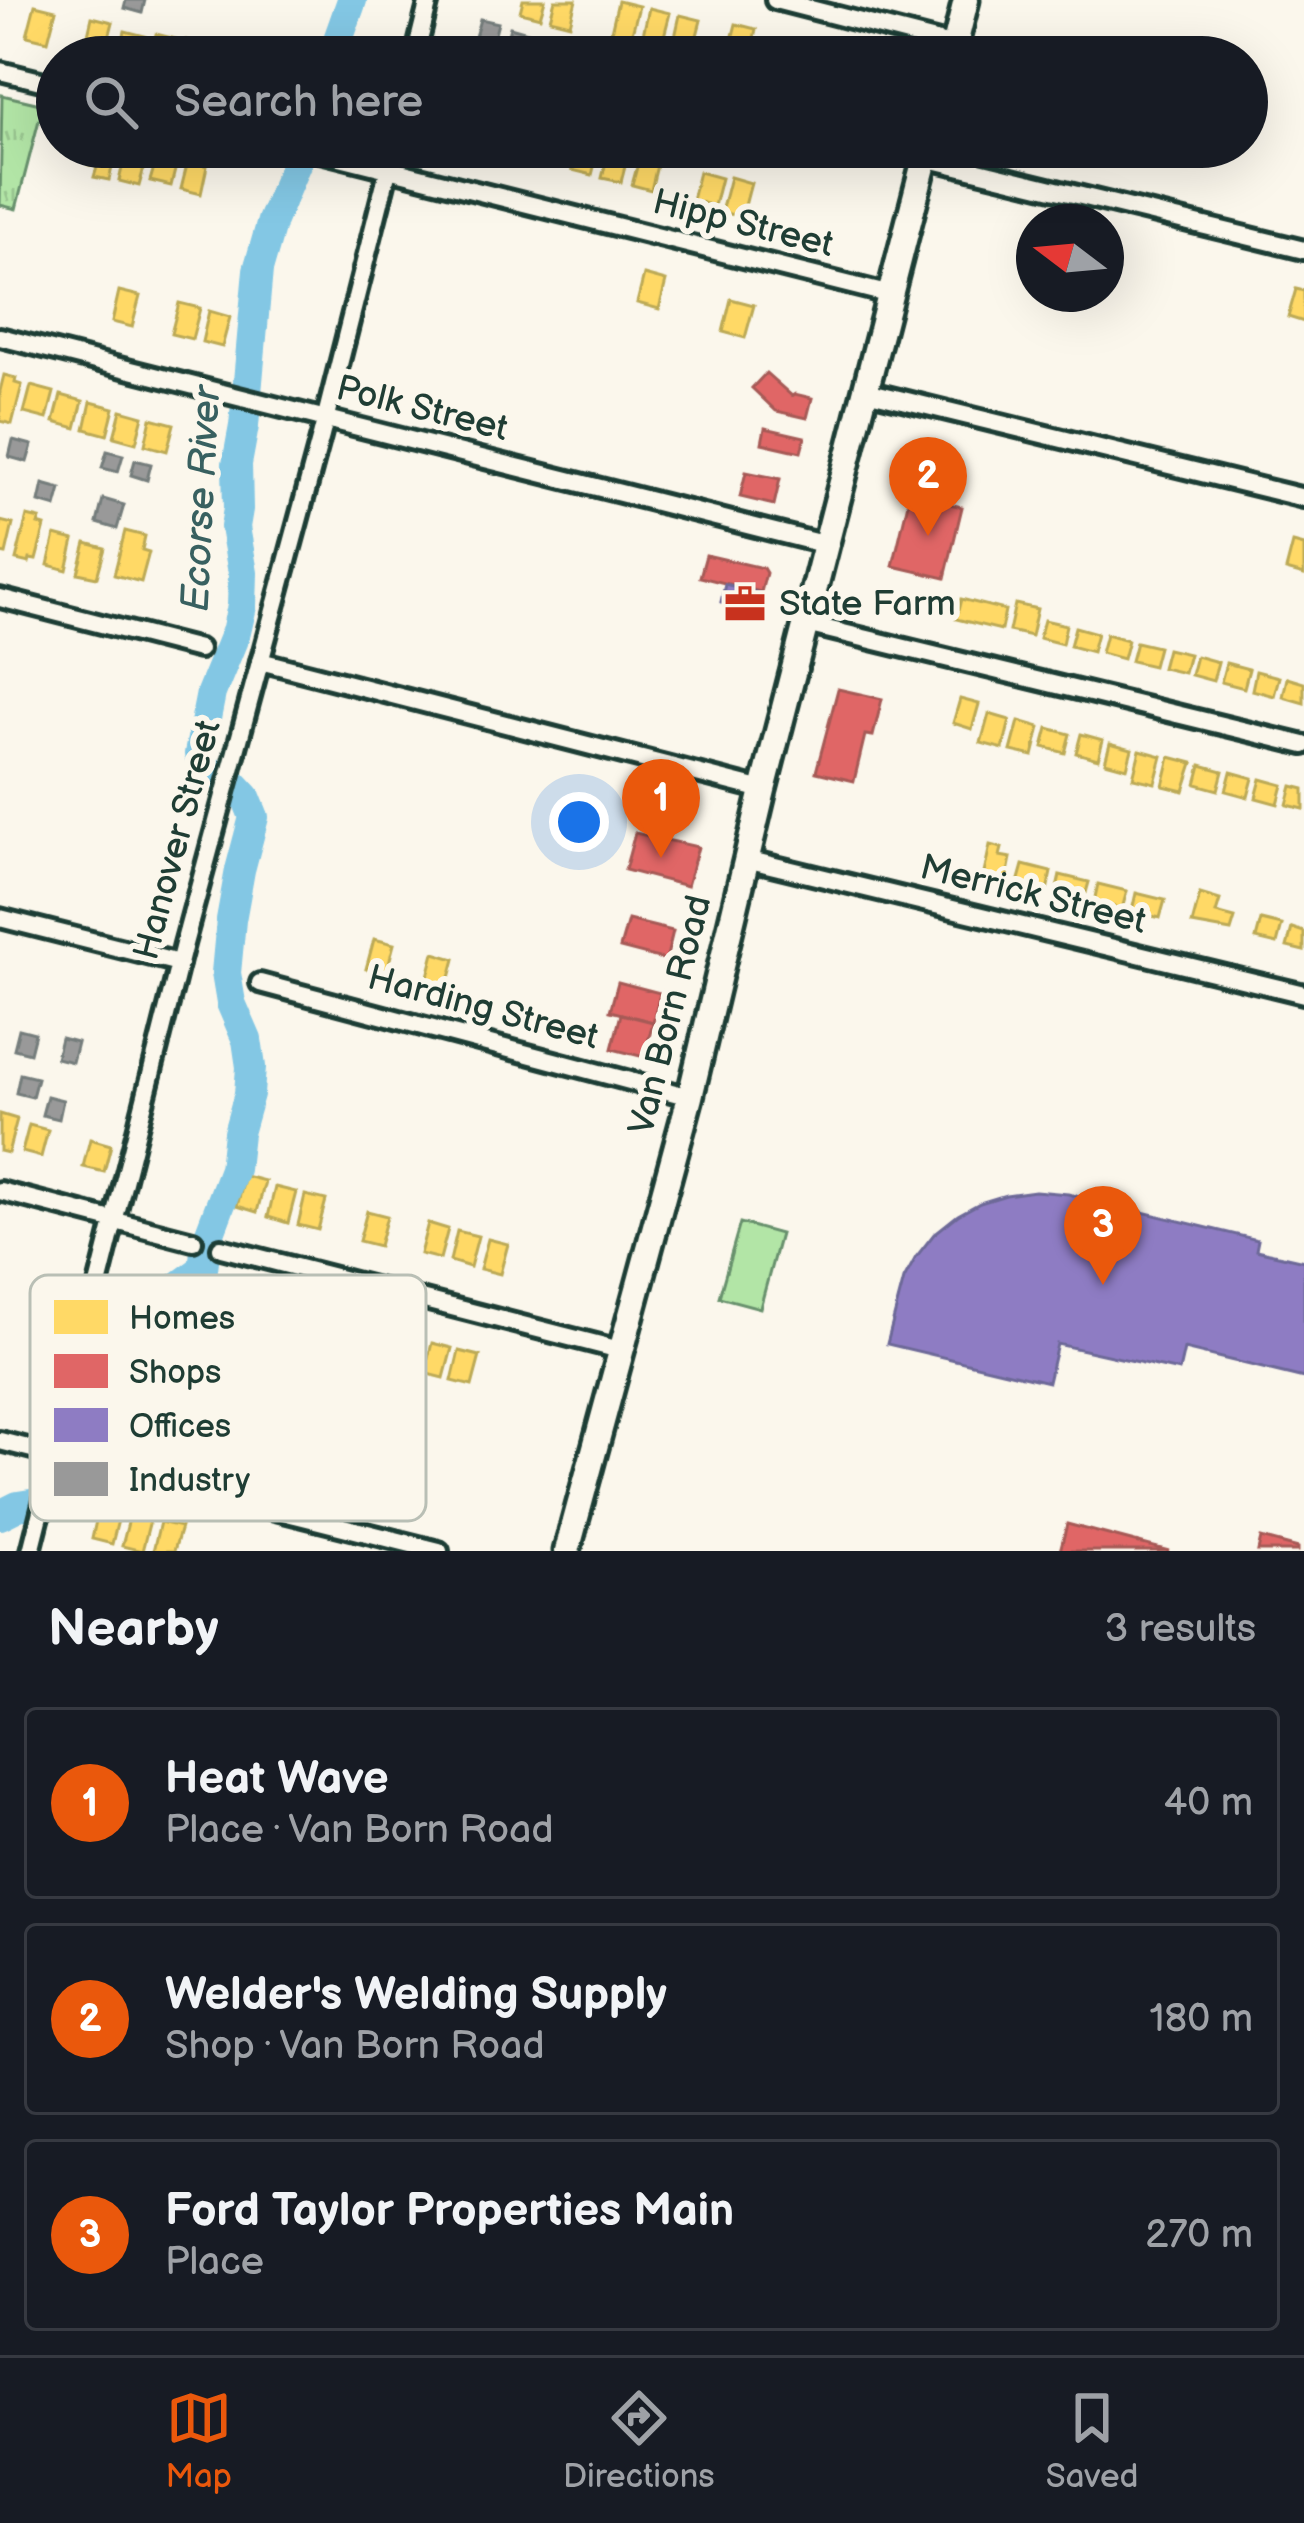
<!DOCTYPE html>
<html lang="en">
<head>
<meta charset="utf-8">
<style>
	body { margin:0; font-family:"Balsamiq Sans",sans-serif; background:#20242c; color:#f1f3f6 }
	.compass { position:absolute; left:1016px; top:204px; width:108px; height:108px; border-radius:50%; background:#171b24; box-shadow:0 12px 48px #0002; rotate:286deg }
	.you { position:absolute; left:579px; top:822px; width:42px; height:42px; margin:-30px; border:9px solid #fff; border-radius:50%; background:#1a73e8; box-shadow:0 0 0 18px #1a73e833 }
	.badge { display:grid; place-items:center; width:78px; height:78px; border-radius:50%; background:#ea580c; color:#fff; font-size:39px; font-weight:700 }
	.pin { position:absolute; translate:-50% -99px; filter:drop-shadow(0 3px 6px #0008) }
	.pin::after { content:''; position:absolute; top:63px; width:42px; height:36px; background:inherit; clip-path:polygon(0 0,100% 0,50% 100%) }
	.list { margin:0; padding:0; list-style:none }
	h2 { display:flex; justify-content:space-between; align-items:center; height:156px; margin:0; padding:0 48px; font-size:51px }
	h2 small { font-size:39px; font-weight:400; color:#9ea1a6 }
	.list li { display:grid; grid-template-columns:78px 1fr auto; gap:36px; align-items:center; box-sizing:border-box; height:192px; margin:0 24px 24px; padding:0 24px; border:3px solid #363941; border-radius:12px }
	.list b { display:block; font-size:45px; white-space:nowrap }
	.list p { margin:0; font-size:39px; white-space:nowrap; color:#9ea1a6 }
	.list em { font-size:39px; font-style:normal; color:#9ea1a6 }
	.icon { flex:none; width:66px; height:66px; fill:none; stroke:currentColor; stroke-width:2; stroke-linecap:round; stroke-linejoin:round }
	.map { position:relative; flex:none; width:1304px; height:1551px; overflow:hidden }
	.search { position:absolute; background:#171b24; box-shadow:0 12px 48px #0002; left:36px; right:36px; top:36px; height:132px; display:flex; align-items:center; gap:30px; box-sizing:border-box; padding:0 42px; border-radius:66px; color:#9ea1a6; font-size:45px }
	.sheet { height:804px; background:#171b24 }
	nav { display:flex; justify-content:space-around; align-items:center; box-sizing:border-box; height:168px; border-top:3px solid #363941; background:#171b24; font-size:33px; color:#9ea1a6 }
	nav a { display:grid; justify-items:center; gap:6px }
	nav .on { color:#ea580c }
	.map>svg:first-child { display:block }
</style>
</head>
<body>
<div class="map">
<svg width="1304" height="1551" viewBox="0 0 1304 1551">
	<defs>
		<pattern id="grass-tufts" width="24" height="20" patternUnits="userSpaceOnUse" patternTransform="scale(3)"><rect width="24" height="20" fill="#b2e5a6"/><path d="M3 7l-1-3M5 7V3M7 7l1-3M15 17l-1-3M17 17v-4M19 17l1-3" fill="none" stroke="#99c590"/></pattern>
	</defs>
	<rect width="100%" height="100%" fill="#fbf7ec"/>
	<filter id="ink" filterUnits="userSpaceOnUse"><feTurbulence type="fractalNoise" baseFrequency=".00833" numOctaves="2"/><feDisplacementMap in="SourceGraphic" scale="24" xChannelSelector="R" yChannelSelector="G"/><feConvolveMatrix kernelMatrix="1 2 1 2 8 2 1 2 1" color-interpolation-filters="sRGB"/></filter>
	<g filter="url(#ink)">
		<path fill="url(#grass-tufts)" stroke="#68916d" stroke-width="3" d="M2,95l55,13 -2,15 -16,-3 -23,89 -16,-4z"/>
		<path fill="#b2e5a6" stroke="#68916d" stroke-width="3" d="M740,1223l40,11 -20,74 -41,-11z"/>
		<g fill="#ffd966" stroke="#bcaa57" stroke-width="3">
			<path d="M523,0h22l-5,17 -20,-5z"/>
			<path d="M555,0h21l-6,24 -20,-5z"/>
			<path d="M618,1l21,5 -8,31 -20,-5z"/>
			<path d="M35,5l21,5 -8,31 -21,-5z"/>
			<path d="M649,8l21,5 -8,31 -20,-5z"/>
			<path d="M680,15l21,5 -8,31 -20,-5z"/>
			<path d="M92,17l21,5 -8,31 -20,-5z"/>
			<path d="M736,24l20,5 -6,28 -22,-2z"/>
			<path d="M125,31l20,5 -5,21 -21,-1z"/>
			<path d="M156,34l20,5 -4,18h-22z"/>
			<path d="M186,40l20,5 -3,12h-21z"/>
			<path d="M94,147h23l-8,33 -15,-3 3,-10 -8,-2z"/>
			<path d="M127,147l22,3 -10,36 -20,-5z"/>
			<path d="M578,147h21l-7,28 -20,-5z"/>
			<path d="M609,150l19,5 -7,27 -19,-4z"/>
			<path d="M158,153l20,5 -7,28 -21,-5z"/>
			<path d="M640,156l18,5 -7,29 -19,-5z"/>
			<path d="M188,161l19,5 -6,28 -20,-5z"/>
			<path d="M699,172l22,6 -7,28 -22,-6z"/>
			<path d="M730,177l21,6 -9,34 -21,-5z"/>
			<path d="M644,275l22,6 -7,28 -22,-6z"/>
			<path d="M1296,289l8,2v31l-16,-5z"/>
			<path d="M119,291l21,5 -8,31 -20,-5z"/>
			<path d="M731,299l23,6 -9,33 -22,-6z"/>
			<path d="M179,303l21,5 -8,31 -21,-5z"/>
			<path d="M209,311l21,6 -8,30 -20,-5z"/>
			<path d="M4,375l12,3 -1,5 7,2 -10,39 -12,-3v-30z"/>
			<path d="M31,386l23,6 -7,27 -23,-6z"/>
			<path d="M61,395l22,6 -7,27 -22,-6z"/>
			<path d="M91,402l23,6 -7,27 -22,-6z"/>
			<path d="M121,410l22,6 -7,27 -22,-6z"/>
			<path d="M151,418l23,6 -7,27 -22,-6z"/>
			<path d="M27,516l13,3 -2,5 7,2 -9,34 -6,-1 -1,4 -13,-3z"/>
			<path d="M0,521l13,3 -7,30 -6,-1z"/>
			<path d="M125,531l20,5 -3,14 7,2 -8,30 -27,-7z"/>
			<path d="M55,535l19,5 -7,30 -19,-5z"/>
			<path d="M86,543l19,5 -8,29 -19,-4z"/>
			<path d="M1293,543l11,3v29l-18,-5z"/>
			<path d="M961,599l44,11 -4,20 -45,-11z"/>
			<path d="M1015,604l22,5 -6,27 -22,-5z"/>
			<path d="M1044,620l22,5 -4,19 -23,-6z"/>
			<path d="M1075,627l22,6 -5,19 -22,-6z"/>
			<path d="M1106,634l22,6 -5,19 -22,-6z"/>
			<path d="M1136,642l22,5 -5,19 -22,-5z"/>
			<path d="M1167,649l22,5 -5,19 -22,-5z"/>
			<path d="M1196,656l22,6 -5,19 -22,-6z"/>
			<path d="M1226,663l23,6 -5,19 -23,-6z"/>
			<path d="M1256,671l23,6 -5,19 -22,-6z"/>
			<path d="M1287,678l17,5v20l-21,-6z"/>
			<path d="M960,699l19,5 -7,25 -19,-6z"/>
			<path d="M989,714l21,6 -7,29 -22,-6z"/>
			<path d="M1019,721l21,6 -7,29 -22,-5z"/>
			<path d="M1048,728l22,6 -5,19 -22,-6z"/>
			<path d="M1081,734l22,6 -5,19 -22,-6z"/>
			<path d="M1110,743l22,6 -5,19 -22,-6z"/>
			<path d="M1140,750l22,6 -7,27 -22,-5z"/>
			<path d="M1170,757l23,6 -9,28 -21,-5z"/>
			<path d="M1201,765l22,6 -5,19 -22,-6z"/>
			<path d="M1231,772l22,6 -5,19 -22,-6z"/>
			<path d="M1261,779l22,6 -5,19 -22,-6z"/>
			<path d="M1292,786l12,3v20l-17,-4z"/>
			<path d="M990,845l12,3 -2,8 11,2 -5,24 -23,-4z"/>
			<path d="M1023,865l28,7 -4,19 -29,-8z"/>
			<path d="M1060,875l29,7 -5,18 -28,-7z"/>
			<path d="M1098,884l29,7 -5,18 -28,-7z"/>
			<path d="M1136,893l29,7 -5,18 -28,-7z"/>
			<path d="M1200,894l20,6 -4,13 19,5 -4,13 -39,-7z"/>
			<path d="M1261,920l21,5 -5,19 -21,-5z"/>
			<path d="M1292,928l12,4v19l-17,-4z"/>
			<path d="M374,939l20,5 -8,30 -20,-5z"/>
			<path d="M434,953l21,6 -8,30 -21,-5z"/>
			<path d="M0,1114l17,5 -9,34 -8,-2z"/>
			<path d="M29,1125l19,5 -7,27 -19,-5z"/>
			<path d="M90,1139l21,6 -7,27 -21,-5z"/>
			<path d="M245,1176l20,5 -8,31 -20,-6z"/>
			<path d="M275,1187l21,5 -8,31 -20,-6z"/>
			<path d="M305,1195l21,5 -8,30 -20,-5z"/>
			<path d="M367,1211l20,5 -8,30 -20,-5z"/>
			<path d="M428,1223l20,6 -8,30 -20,-5z"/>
			<path d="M457,1231l21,5 -8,31 -20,-6z"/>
			<path d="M488,1239l20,5 -8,30 -20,-5z"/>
			<path d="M432,1343l20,5 -8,30 -20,-5z"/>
			<path d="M459,1351l21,5 -8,30 -20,-5z"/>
			<path d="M99,1507l21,5 -8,32 -20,-5z"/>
			<path d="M130,1515l20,5 -8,31 -20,-5z"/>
			<path d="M160,1522l21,5 -7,24h-21z"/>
		</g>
		<g fill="#e06666" stroke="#a65a57" stroke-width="3">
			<path d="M766,373l26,23 3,-2 17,4 -5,20 -31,-7 -24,-23z"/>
			<path d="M765,428l40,9 -4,15 -39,-9z"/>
			<path d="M746,472l34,7 -6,26 -34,-8z"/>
			<path d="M910,494l52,13 -17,71 -52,-12z"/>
			<path d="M706,555l57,13 3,5 -5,19 -61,-15z"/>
			<path d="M838,689l44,10 -9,37 -8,-1 -11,46 -38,-9z"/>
			<path d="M635,833l63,14 -11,39 -62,-16z"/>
			<path d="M628,920l45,11 -7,29 -46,-12z"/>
			<path d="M618,982l42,11 -7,29 -43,-11z"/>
			<path d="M621,1014l32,8 -9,35 -32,-8z"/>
			<path d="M1067,1524l102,27h-109z"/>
			<path d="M1261,1538l37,10v3h-40z"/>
		</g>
		<g fill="#8e7cc3" stroke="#6d6998" stroke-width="3">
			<path d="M725,584l37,10 -8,27 -18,-5 2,-9 -17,-5z"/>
			<path d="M1035,1191l33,3 190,46 -2,10 48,11v117l-120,-29 -5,22 -122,-27 -9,38 -161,-38 17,-65 12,-22 18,-23 24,-19 22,-12 26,-8z"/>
		</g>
		<g fill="#999" stroke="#747d7b" stroke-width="3">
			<path d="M126,0h19l-3,13 -18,-5z"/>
			<path d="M480,19l18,4 -5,19 -18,-5z"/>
			<path d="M510,27l18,5 -5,19 -18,-5z"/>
			<path d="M746,147h19l-3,12 -18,-5z"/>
			<path d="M13,440l19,5 -5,17 -18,-5z"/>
			<path d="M107,451l16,4 -5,17 -16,-4z"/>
			<path d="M135,460l16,4 -4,16 -16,-5z"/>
			<path d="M43,484l18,5 -5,18 -17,-5z"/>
			<path d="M103,499l21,6 -7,24 -20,-6z"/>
			<path d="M19,1029l16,4 -5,20 -16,-4z"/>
			<path d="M61,1038l16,4 -5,20 -16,-4z"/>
			<path d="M20,1074l17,4 -5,19 -16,-4z"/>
			<path d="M47,1096l16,4 -4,19 -17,-4z"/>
		</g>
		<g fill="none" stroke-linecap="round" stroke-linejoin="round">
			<g stroke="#83c7e4" stroke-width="30">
				<path d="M332,57l20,-57"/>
				<path d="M0,1515l18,-9 38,-6 18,-9 15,-12 26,-65 27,-88 22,-29 39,-28 3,-26 28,-74 4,-36 11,-39 2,-27 -4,-27 -16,-37 -5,-30 5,-53 9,-50 14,-53 -8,-20 -14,-15 -29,-14 -4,-14 12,-61 25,-61 6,-26 1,-33 -8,-46 3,-18 -1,-45 7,-38 14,-156 14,-49 31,-74"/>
			</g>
			<g stroke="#1f3d34" stroke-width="26">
				<g id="minor">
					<path d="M775,0l180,46"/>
					<path d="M415,57l14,-57"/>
					<path d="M0,71l57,14"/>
					<path d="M300,147l591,148"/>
					<path d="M925,158l379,92"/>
					<path d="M0,337l827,208"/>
					<path d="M866,391l438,107"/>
					<path d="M0,598l199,51"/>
					<path d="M806,624l498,121"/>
					<path d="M260,661l503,129"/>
					<path d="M746,859l558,135"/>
					<path d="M0,918l179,45"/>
					<path d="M260,983l430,114"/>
					<path d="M0,1191l193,50"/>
					<path d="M221,1248l399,102"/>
					<path d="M0,1441l439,110"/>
					<path d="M31,1551l153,-607 137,-508 73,-289"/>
				</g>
			</g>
			<g stroke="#1f3d34" stroke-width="33">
				<g id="secondary">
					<path d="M952,57l14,-57"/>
					<path d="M567,1551l123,-454 73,-307 165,-643"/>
				</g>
			</g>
			<use href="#minor" stroke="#fbf7ec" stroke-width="16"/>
			<use href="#secondary" stroke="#fbf7ec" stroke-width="24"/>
		</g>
	</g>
	<defs>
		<g id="office-bare" transform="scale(3.24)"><path d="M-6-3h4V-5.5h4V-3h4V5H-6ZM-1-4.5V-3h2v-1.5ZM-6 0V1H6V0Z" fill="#c8321e" stroke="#fbf7ec" stroke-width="2.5" paint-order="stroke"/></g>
	</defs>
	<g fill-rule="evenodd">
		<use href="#office-bare" x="745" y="604"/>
	</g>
	<g text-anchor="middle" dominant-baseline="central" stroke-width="12" stroke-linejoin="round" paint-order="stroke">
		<g font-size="36" fill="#1f3d34" stroke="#fbf7ec">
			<text transform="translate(743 224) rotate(14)">Hipp Street</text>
			<text transform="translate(422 409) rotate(14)">Polk Street</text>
			<text transform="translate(178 840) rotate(-75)">Hanover Street</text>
			<text transform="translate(1033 895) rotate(14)">Merrick Street</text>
			<text transform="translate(483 1008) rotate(15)">Harding Street</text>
			<text transform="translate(671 1015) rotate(-76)">Van Born Road</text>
		</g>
		<g font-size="36" fill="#1f3d34" stroke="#fbf7ec" text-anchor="start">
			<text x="779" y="604">State Farm</text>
		</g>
		<g font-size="39" font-style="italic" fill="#386060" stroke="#fbf7ec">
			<text transform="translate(202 499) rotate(-87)">Ecorse River</text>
		</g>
	</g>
	<rect x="30" y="1275" width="396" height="246" rx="18" fill="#fbf7ec" stroke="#b9bfb5" stroke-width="3"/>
	<rect x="54" y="1300" width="54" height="34" fill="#ffd966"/>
	<rect x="54" y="1354" width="54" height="34" fill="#e06666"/>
	<rect x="54" y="1408" width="54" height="34" fill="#8e7cc3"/>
	<rect x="54" y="1462" width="54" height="34" fill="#999"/>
	<g font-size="33" fill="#1f3d34">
		<text x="129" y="1329">Homes</text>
		<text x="129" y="1383">Shops</text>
		<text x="129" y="1437">Offices</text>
		<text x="129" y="1491">Industry</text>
	</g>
</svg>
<svg class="compass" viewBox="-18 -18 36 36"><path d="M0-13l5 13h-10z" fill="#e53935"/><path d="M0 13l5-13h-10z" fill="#9ea1a6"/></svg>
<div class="you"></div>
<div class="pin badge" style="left:661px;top:858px">1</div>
<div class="pin badge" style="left:928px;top:536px">2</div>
<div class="pin badge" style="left:1103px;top:1285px">3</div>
<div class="search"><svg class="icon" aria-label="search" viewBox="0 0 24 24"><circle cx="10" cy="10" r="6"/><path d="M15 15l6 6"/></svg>Search here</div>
</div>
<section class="sheet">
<h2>Nearby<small>3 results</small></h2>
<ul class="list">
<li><span class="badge">1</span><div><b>Heat Wave</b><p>Place · Van Born Road</p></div><em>40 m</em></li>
<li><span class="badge">2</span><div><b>Welder's Welding Supply</b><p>Shop · Van Born Road</p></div><em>180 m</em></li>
<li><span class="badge">3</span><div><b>Ford Taylor Properties Main</b><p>Place</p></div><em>270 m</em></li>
</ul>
</section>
<nav>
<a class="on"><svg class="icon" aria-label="map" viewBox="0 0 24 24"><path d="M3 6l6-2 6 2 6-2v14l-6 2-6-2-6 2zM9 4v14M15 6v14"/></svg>Map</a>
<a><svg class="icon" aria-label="directions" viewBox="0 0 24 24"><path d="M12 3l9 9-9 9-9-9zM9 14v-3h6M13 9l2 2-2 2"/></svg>Directions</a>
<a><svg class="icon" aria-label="saved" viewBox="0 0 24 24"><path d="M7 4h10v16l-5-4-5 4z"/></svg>Saved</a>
</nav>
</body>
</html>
